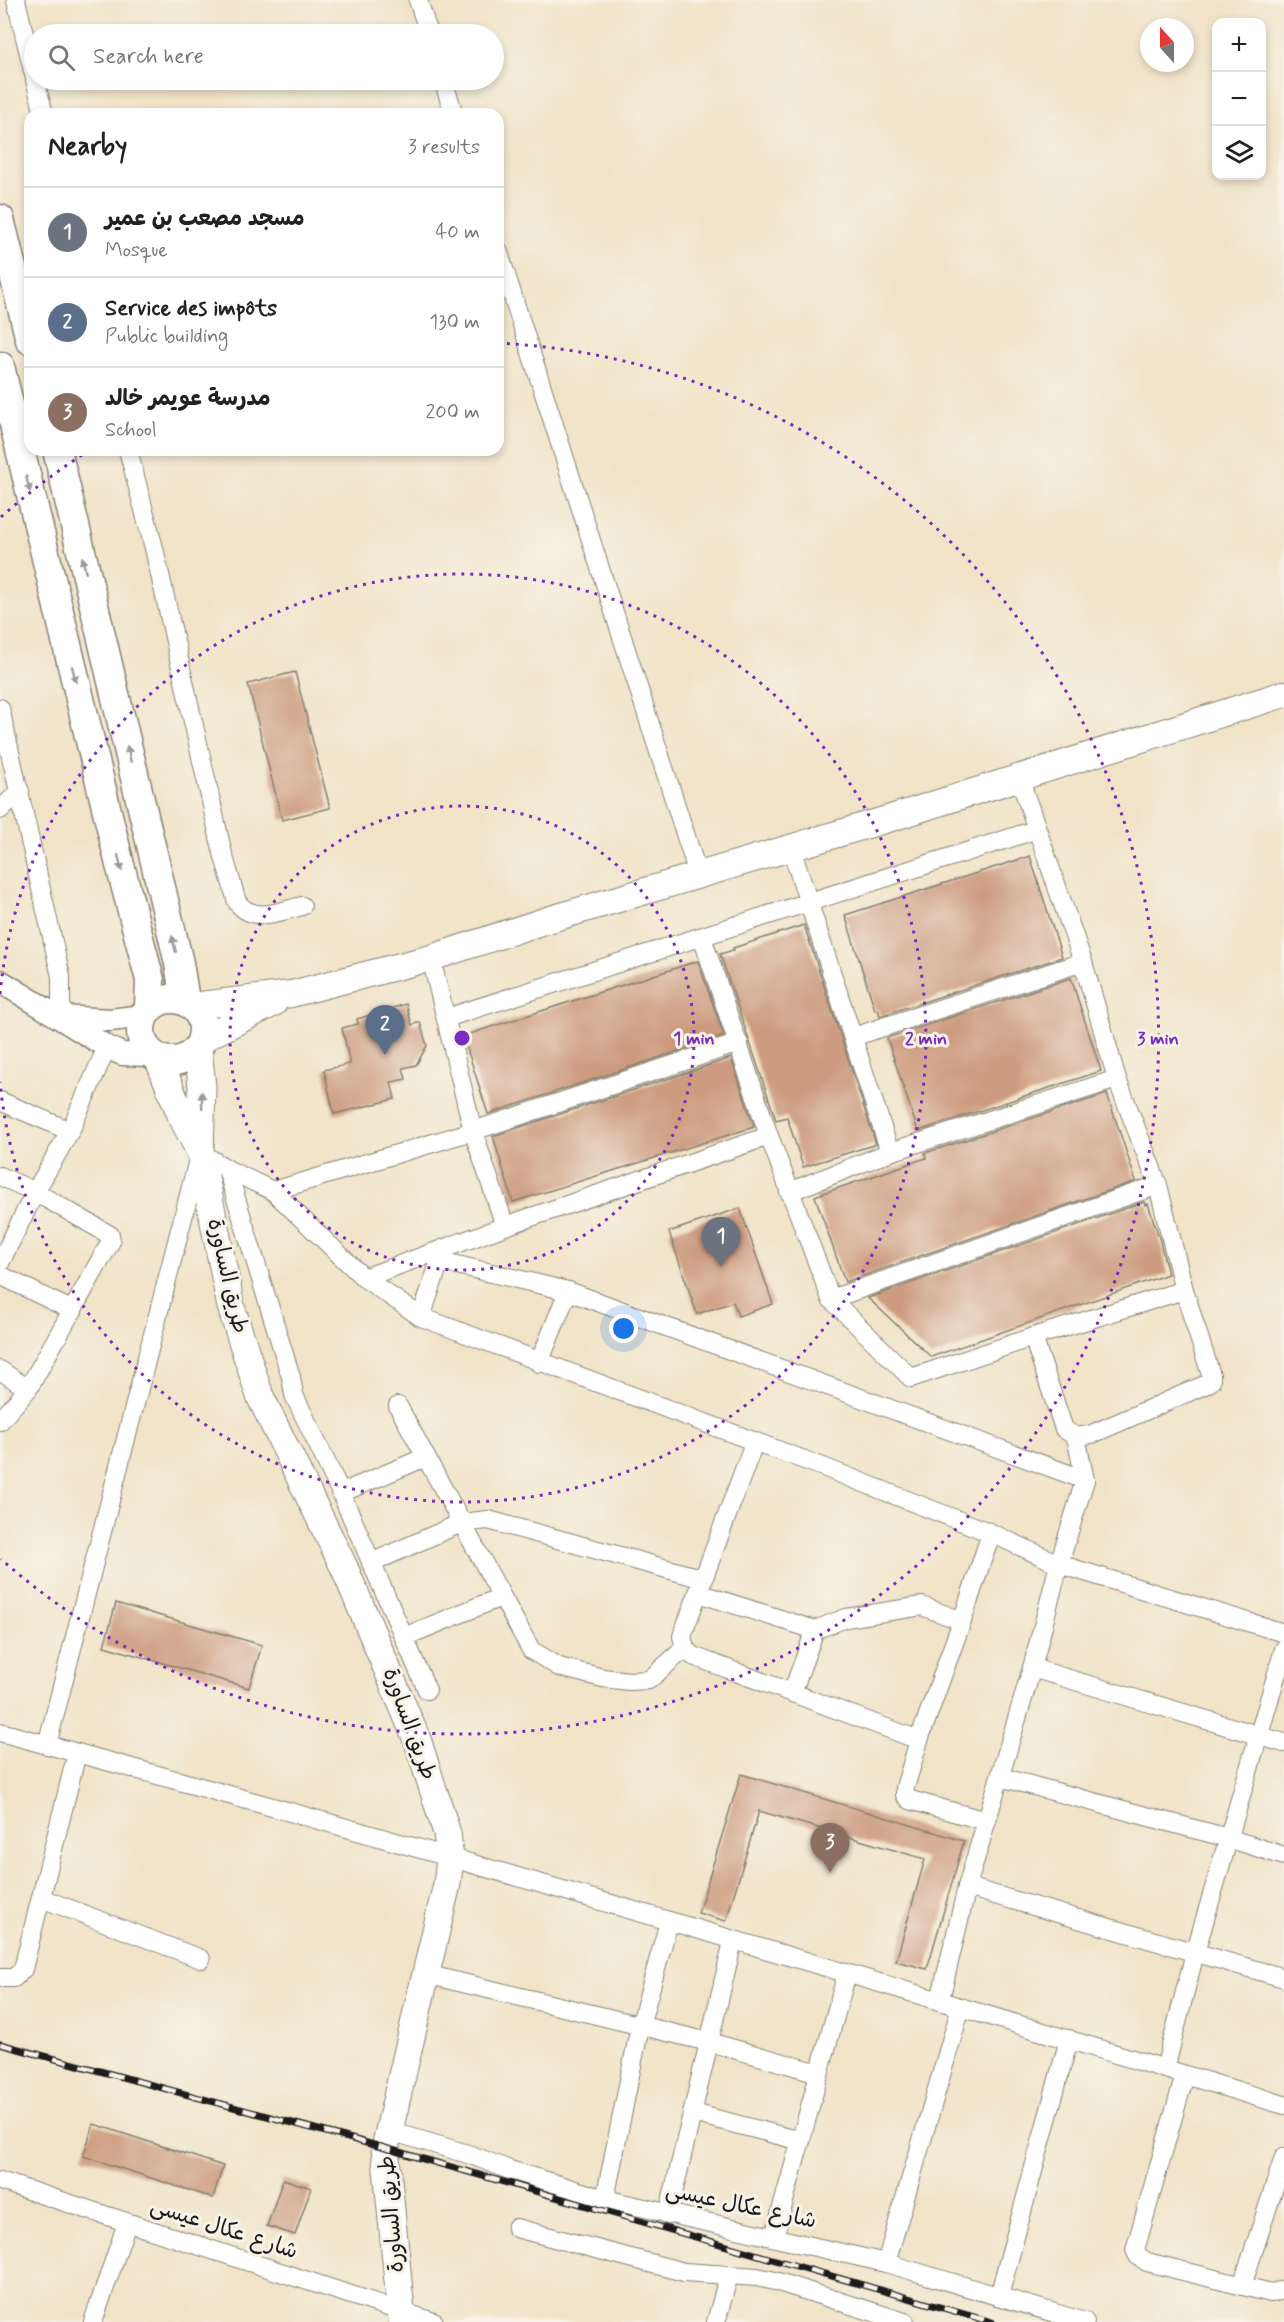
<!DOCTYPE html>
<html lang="en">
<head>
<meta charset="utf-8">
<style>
	body { margin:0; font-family:Mynerve,"Playpen Sans Arabic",sans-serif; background:#f6f6f6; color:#222 }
	.controls { position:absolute; right:18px; top:18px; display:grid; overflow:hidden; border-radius:12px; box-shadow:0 3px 9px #0003 }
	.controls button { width:54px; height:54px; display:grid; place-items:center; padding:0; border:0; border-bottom:2px solid #e0e0e0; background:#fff; color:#222; font:30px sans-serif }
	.compass { position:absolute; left:1140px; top:18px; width:54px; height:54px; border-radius:50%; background:#fff; box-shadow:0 3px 9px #0003; rotate:339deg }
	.you { position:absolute; left:624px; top:1329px; width:21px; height:21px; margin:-15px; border:4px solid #fff; border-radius:50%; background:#1a73e8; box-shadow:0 0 0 9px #1a73e833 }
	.badge { display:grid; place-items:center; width:39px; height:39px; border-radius:50%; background:#7c3aed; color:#fff; font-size:20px; font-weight:700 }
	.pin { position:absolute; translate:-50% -50px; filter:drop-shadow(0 2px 3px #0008) }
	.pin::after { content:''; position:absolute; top:32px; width:21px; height:18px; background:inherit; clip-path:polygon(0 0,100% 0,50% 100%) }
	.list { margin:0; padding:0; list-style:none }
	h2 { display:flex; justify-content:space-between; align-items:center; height:78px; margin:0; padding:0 24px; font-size:26px }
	h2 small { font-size:20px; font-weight:400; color:#767676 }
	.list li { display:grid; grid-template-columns:39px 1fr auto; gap:18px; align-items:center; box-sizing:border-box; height:90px; padding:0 24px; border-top:2px solid #e0e0e0 }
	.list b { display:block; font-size:22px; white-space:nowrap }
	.list p { margin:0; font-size:20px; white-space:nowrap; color:#767676 }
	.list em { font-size:20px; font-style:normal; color:#767676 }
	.icon { flex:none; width:33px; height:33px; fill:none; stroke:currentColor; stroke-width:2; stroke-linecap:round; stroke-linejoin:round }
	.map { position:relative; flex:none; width:1284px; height:2322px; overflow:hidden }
	.search { position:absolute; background:#fff; box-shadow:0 3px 9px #0003; left:24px; top:24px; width:480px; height:66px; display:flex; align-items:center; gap:15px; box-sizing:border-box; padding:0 21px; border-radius:33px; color:#767676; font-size:22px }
	.panel { position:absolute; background:#fff; box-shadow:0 3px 9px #0003; left:24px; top:108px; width:480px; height:348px; border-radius:18px }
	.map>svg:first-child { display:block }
</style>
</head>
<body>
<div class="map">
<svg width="1284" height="2322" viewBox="0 0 1284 2322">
	<rect width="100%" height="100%" fill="#f7f3e8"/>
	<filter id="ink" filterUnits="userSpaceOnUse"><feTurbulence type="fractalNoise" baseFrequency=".0167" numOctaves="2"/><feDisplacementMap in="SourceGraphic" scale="12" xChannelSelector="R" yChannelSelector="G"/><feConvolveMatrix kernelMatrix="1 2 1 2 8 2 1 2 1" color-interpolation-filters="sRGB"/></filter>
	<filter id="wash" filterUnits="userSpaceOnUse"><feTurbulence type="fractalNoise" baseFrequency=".008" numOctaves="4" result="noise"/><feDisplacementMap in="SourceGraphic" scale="24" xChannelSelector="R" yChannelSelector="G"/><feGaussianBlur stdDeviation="1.35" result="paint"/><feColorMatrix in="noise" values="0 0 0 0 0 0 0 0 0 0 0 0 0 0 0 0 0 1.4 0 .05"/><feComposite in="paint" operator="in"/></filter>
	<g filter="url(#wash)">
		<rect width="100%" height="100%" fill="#f1e3c7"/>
		<g id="blocks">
			<g fill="#cd9c80">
				<path d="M295,672l35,136 -48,12 -34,-136z"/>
				<path d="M1030,856l32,101 -182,59 -2,-7 -3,1 -30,-95z"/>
				<path d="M804,925l72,219 -73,23 -16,-50 -11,3 -56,-166 14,-4 -1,-2z"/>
				<path d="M698,961l26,75 -236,78 -25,-78z"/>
				<path d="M1071,978l30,93 -183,60 -31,-93z"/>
				<path d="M406,1004l6,21 8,-3 7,24 -11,19 -13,3 3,11 -15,3 4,17 -61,15 -10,-44 26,-6 -8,-36 16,-4 -1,-5z"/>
				<path d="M731,1058l23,69 -241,75 -20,-66z"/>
				<path d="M1107,1094l29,87 -291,101 -30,-86 111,-38 -1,-5z"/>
				<path d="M1144,1202l1,3 3,-1 11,33 9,37 -237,83 -63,-59z"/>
				<path d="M740,1208l33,96 -35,12 -5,-14 -36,12 -28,-82z"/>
				<path d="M116,1603l146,42 -13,43 -145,-42z"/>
				<path d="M741,1774l223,67 -37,128 -31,-8 29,-102 -166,-48 -33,110 -28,-8z"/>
				<path d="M94,2124l129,42 -10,32 -130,-42z"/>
				<path d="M283,2179l28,9 -16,47 -28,-9z"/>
			</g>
		</g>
	</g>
	<g filter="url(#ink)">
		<use href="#blocks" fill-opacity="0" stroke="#868072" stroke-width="1.5"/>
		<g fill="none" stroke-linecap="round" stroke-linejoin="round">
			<g stroke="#868072" stroke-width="20">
				<g id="minor">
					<path d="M16,0l18,75"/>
					<path d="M418,0l11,34"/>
					<path d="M35,80l9,34"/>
					<path d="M443,80l11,34"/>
					<path d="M498,250l200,624"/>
					<path d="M128,450l26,98 68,302 15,52c16,22 43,9 65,4"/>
					<path d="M0,708l61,269v40"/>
					<path d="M0,810l20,-19"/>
					<path d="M791,848l99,304"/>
					<path d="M702,937l67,199 62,163 80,79 122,-41 31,92 12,8 16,-3 115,-50 4,-3v-6l-27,-85 -26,-105 -41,-106 -34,-117 -64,-185"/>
					<path d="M431,958l42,173 32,95"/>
					<path d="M446,1018l589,-188"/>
					<path d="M853,1037l230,-75"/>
					<path d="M0,1101l70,30"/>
					<path d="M227,1169l64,208 3,18 47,98 86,197"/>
					<path d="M0,1176l35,16 75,43 1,6 -83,148 -28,32"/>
					<path d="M273,1191l200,-60 266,-88"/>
					<path d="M789,1192l101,-40 227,-73"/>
					<path d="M430,1253l10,8 128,30 517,189"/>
					<path d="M0,1263l35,-71 35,-61 37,-84"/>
					<path d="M0,1275l73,36"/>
					<path d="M364,1278l141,-52 264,-90"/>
					<path d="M831,1299l327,-114"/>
					<path d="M421,1317l19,-56"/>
					<path d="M1033,1337l151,-47"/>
					<path d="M539,1363l29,-72"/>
					<path d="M0,1370l28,19"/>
					<path d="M398,1406l133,244 28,17 44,11 26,3 20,-1 36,-32"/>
					<path d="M754,1443l-72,193 3,12 8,8 226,84 43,-119 29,-88"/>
					<path d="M341,1493l85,-36"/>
					<path d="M371,1563l90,-40 27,-3 216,59"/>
					<path d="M698,1593l117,37 31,-12 76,-12 40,15"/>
					<path d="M404,1637l97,-40"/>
					<path d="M1032,1668l252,75"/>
					<path d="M792,1693l23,-63"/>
					<path d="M0,1732c430,116 858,243 1284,373"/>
					<path d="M919,1740l-14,48v7l5,5 76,21"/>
					<path d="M47,1745l153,-593 27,17 46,22 91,87 57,39 402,150 168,66 68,31 225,69"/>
					<path d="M1000,1777l228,61 56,18"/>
					<path d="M967,1887l317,91"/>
					<path d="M41,1898l160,61"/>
					<path d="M425,1974l284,68 110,31"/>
					<path d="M0,1978h14l9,-9 54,-216"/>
					<path d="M940,2000l27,-113 65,-219 27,-104 26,-84 -9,-43"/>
					<path d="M1165,2069l30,-116 89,-304"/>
					<path d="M1185,2075l-50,175 3,6 9,6 124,31 13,-3"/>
					<path d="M693,2113l108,28"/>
					<path d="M390,2131l81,24 36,14 98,30 281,64 199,59"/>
					<path d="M0,2181l434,141"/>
					<path d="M605,2199l35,-173 29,-104"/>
					<path d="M668,2215l65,-274"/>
					<path d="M516,2228l168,44 73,5 18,4 130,41"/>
					<path d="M774,2237l73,-264"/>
					<path d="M886,2263l75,-256"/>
					<path d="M1242,2286l42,-129"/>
					<path d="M999,2296l70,-257"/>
					<path d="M93,2322l34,-99"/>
					<path d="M716,2322l13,-47"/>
				</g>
			</g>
			<g stroke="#868072" stroke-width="25">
				<g id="tertiary">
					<path d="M0,981l107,66 15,7 30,1"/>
					<path d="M62,1017l48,3 33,-4"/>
				</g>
			</g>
			<g stroke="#868072" stroke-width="28">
				<g id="secondary">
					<path d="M192,1006l99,-12 140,-36 110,-36 350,-104 393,-124"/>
					<path d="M202,1039l72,-36"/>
				</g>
			</g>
			<g stroke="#868072" stroke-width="29">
				<g id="primary">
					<path d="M198,1048l4,39 -2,65 31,155 29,89 84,171 74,175 29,91 3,26 -3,25 -62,264 17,174"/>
					<path d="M158,1058l23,57 19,37"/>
				</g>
			</g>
			<g stroke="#868072" stroke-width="31">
				<g id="trunk">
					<path d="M0,219l30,121"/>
					<path d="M0,366l120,499 30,115 -1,28"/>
					<path d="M57,450l122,513 6,38"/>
					<circle cx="172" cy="1030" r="31"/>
				</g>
			</g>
			<use href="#minor" stroke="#fff" stroke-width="18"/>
			<use href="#tertiary" stroke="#fff" stroke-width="22"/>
			<use href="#secondary" stroke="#fff" stroke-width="26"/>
			<use href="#primary" stroke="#fff" stroke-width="27"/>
			<use href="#trunk" stroke="#fff" stroke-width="28"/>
			<g stroke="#1c1c1c" stroke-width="7">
				<path id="rail" d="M0,2044l385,104 607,174"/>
			</g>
			<use href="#rail" stroke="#f7f3e8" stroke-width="4.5" stroke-dasharray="14" stroke-linecap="butt"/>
		</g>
		<defs><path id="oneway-solid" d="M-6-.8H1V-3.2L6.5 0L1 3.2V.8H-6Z" transform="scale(1.5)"/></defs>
		<g fill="#999">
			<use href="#oneway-solid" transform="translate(28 484) rotate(76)"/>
			<use href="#oneway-solid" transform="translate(84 565) rotate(-103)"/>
			<use href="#oneway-solid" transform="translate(74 674) rotate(76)"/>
			<use href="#oneway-solid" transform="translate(129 754) rotate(-103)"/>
			<use href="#oneway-solid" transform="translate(120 863) rotate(76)"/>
			<use href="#oneway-solid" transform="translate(174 944) rotate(-103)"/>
			<use href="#oneway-solid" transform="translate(202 1100) rotate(-91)"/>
		</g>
	</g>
	<g fill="none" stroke="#7b2cbf" stroke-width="3" stroke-dasharray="3 6">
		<circle cx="462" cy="1038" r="232"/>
		<path d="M0 994A464 464 0 1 1 0 1082"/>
		<path d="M1 517A696 696 0 0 1 88 451M498 343A696 696 0 1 1 1 1559"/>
	</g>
	<g text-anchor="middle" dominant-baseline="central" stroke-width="6" stroke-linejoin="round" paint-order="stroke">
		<g font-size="22" fill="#1c1c1c" stroke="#f7f3e8">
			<text transform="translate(227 1276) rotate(77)">طريق الساورة</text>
			<text transform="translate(409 1724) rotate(70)">طريق الساورة</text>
			<text transform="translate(741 2206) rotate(12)">شارع عكال عيسى</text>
			<text transform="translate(392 2214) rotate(-95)">طريق الساورة</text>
			<text transform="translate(224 2229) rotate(18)">شارع عكال عيسى</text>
		</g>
	</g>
	<circle cx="462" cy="1038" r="9" fill="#7b2cbf" stroke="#f7f3e8" stroke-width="3"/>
	<g font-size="18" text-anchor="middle" font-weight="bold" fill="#7b2cbf" stroke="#f7f3e8" stroke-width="6" stroke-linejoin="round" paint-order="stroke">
		<text x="694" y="1044">1 min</text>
		<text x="926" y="1044">2 min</text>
		<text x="1158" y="1044">3 min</text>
	</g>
</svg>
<div class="controls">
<button>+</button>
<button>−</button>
<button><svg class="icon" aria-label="layers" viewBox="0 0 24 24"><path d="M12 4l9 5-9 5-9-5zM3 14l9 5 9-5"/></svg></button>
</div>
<svg class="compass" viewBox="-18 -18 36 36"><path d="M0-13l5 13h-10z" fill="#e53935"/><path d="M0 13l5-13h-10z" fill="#767676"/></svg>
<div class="you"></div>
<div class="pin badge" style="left:721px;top:1267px;background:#6b7280">1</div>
<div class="pin badge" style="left:385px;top:1055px;background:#5c6f8a">2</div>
<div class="pin badge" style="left:830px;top:1873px;background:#8d6e63">3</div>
<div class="search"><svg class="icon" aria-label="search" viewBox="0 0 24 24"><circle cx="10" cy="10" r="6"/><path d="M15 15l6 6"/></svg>Search here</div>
<section class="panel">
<h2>Nearby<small>3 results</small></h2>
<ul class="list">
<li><span class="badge" style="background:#6b7280">1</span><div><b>مسجد مصعب بن عمير</b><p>Mosque</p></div><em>40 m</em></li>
<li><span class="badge" style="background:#5c6f8a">2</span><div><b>Service des impôts</b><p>Public building</p></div><em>130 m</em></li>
<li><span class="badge" style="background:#8d6e63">3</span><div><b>مدرسة عويمر خالد</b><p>School</p></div><em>200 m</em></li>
</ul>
</section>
</div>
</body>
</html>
